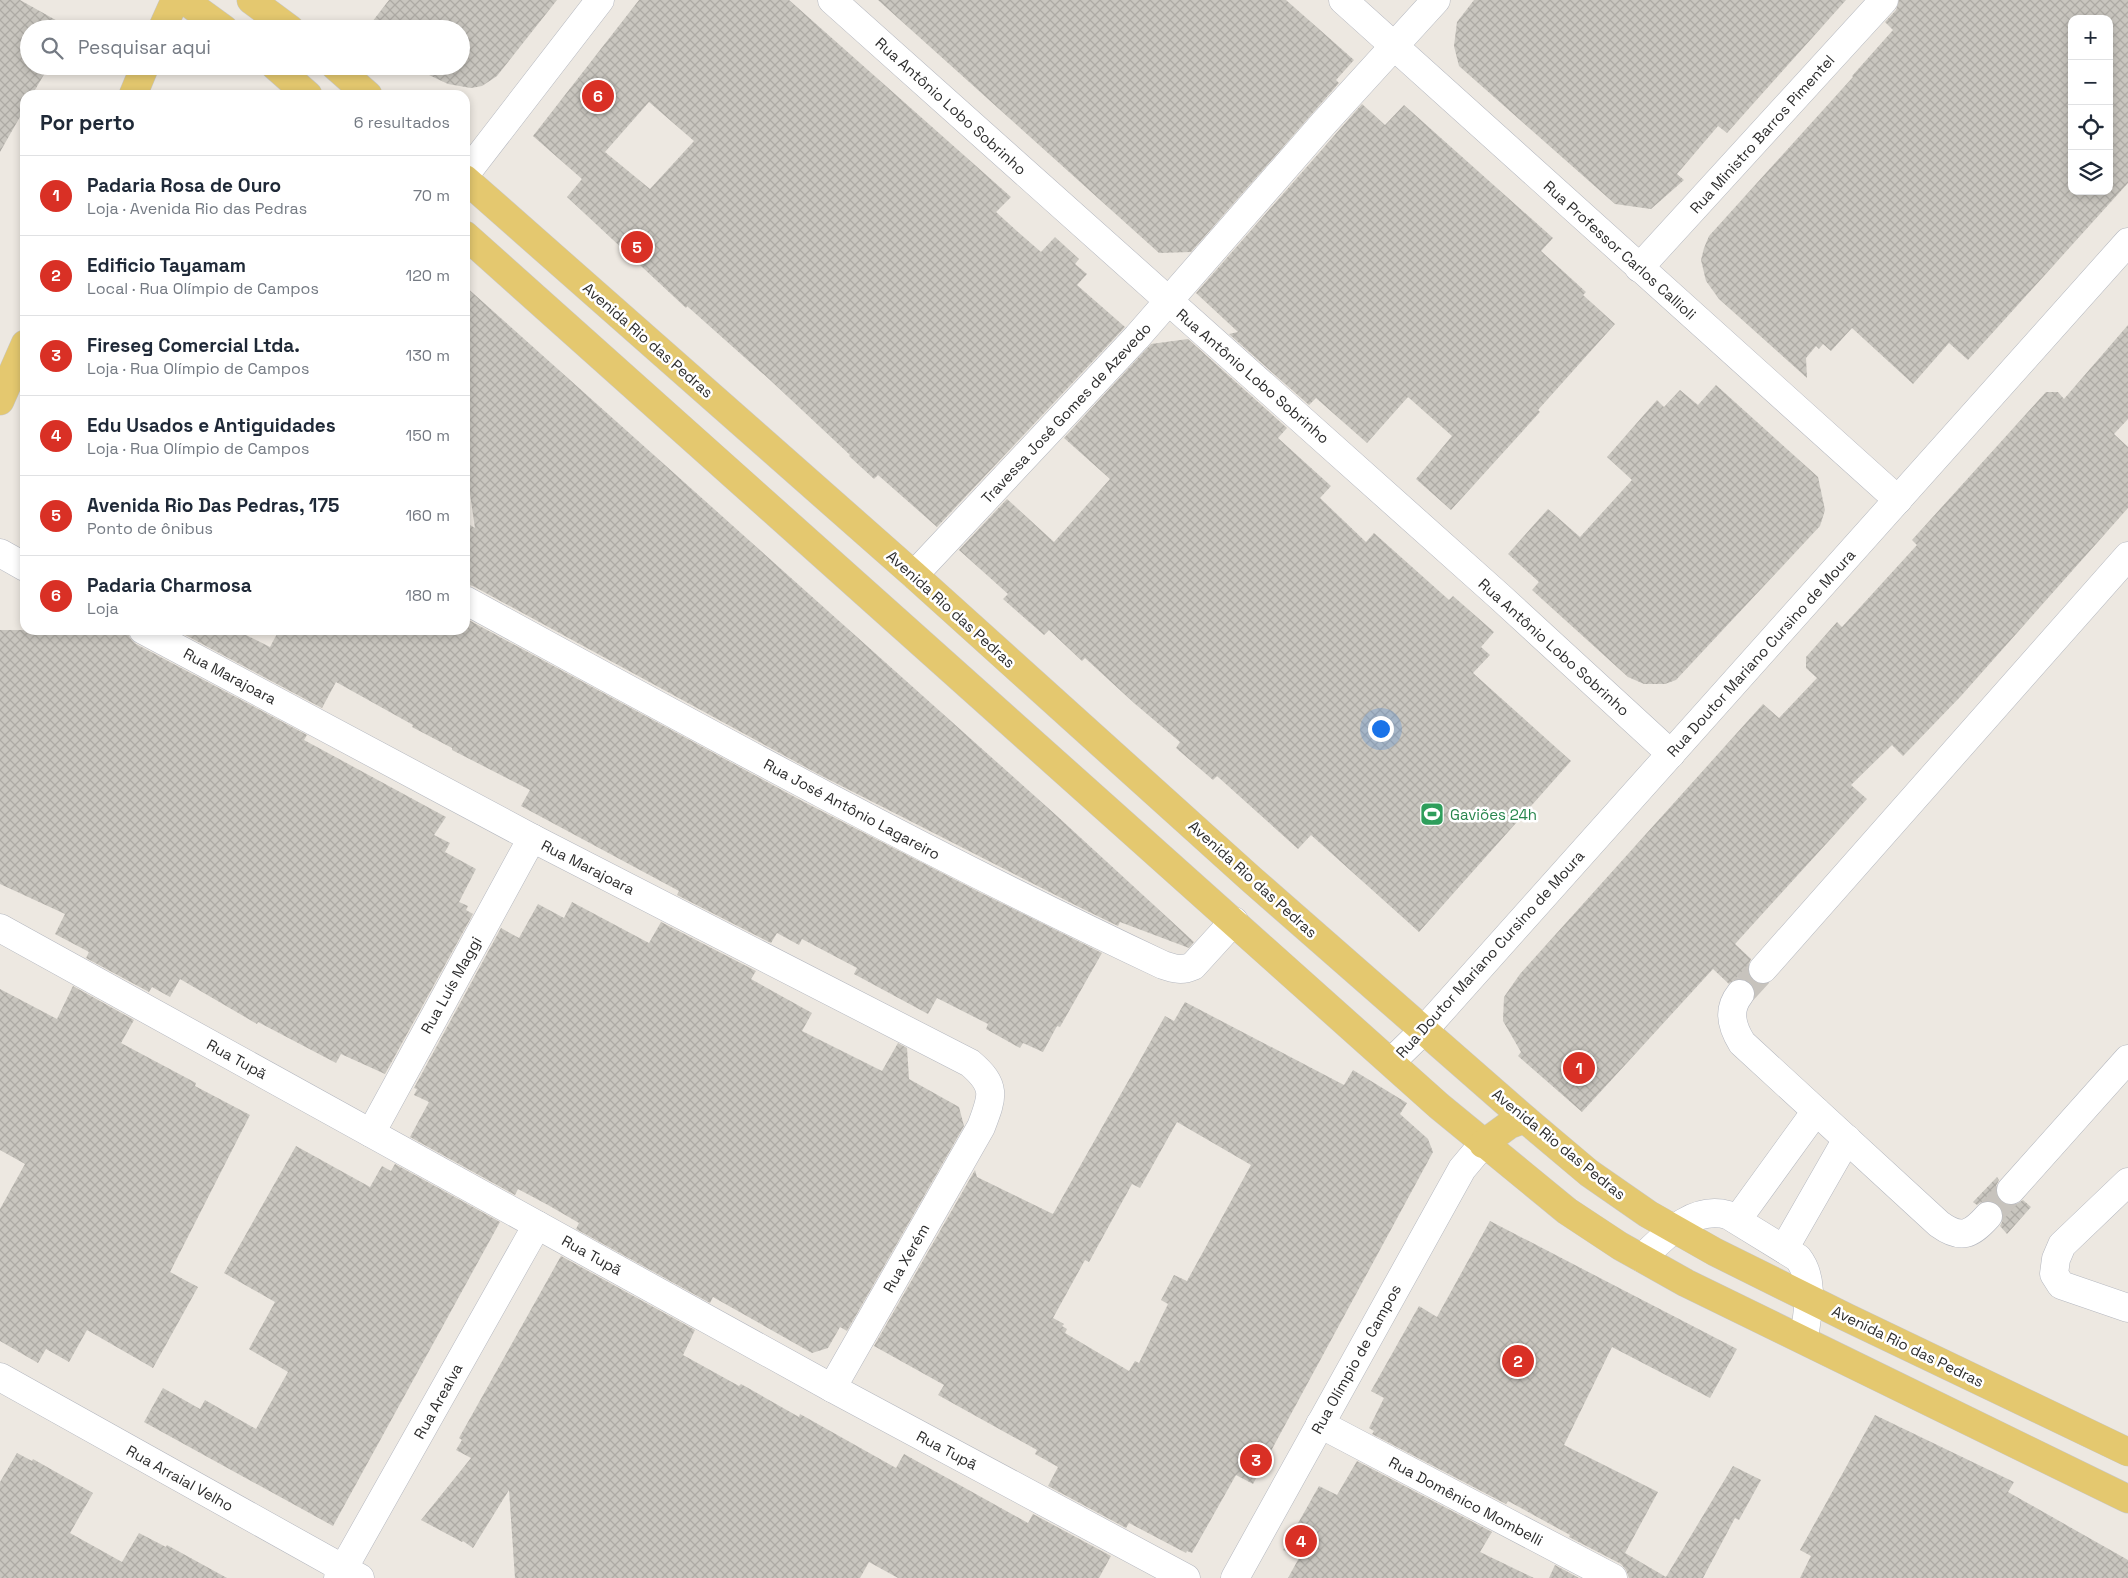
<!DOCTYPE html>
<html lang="pt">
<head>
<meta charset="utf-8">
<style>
	body { margin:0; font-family:"Space Grotesk",sans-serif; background:#f2f2f3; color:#1f2937 }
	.controls { position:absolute; right:15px; top:15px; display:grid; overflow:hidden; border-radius:10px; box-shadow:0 2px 8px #0003 }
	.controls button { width:45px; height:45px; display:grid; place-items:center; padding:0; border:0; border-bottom:1px solid #e0e1e3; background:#fff; color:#1f2937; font:25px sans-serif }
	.you { position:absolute; left:1380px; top:728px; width:18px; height:18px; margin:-12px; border:4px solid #fff; border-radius:50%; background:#1a73e8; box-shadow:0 0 0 8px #1a73e833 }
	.badge { display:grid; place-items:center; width:32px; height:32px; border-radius:50%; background:#d93025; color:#fff; font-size:16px; font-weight:700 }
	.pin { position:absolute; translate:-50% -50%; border:2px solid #fff; box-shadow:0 1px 5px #0006 }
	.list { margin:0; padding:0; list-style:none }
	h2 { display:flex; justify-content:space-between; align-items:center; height:65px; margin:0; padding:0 20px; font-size:21px }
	h2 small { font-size:16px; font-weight:400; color:#747a83 }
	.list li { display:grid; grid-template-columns:32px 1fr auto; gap:15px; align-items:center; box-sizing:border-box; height:80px; padding:0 20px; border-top:1px solid #e0e1e3 }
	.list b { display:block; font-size:19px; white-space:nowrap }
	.list p { margin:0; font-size:16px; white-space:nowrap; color:#747a83 }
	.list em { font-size:16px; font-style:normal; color:#747a83 }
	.icon { flex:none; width:28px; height:28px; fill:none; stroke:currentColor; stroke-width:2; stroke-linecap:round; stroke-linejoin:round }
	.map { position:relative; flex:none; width:2128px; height:1578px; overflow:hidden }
	.search { position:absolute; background:#fff; box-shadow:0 2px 8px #0003; left:20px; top:20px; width:450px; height:55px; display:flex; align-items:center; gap:12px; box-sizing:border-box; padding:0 18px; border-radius:28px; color:#747a83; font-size:19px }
	.panel { position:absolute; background:#fff; box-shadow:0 2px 8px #0003; left:20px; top:90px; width:450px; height:545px; border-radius:15px }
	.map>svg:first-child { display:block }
</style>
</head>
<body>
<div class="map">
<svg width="2128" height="1578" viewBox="0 0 2128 1578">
	<defs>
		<pattern id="building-cross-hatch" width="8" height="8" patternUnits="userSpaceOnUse" patternTransform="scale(1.25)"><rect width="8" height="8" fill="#c9c6bf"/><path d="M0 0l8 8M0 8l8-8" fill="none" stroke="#adaaa4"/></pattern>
	</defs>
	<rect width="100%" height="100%" fill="#ede8e1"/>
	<g fill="url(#building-cross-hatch)" fill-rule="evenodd">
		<path d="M0,0h20l50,28 -41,1v37h20l-17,29h-7v13l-25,44z"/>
		<path d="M389,0h168l-60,76 -15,10 -11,2 -23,-4 -19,-9 -10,-9h42v-37h-81l-8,-7z"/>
		<path d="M639,0h150l222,197 -15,15 22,20 23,20 14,-15 24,22 -4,5 12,10 -10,11 48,42 -188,200 -59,-52 -4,4 -25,-23 1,-1 -80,-75 -83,-74 -1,2 -119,-111 15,-18 -49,-43zM649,102l45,39 -44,48 -45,-37z"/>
		<path d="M878,0h408l68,60 -18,20 3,3 -148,169 -32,1z"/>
		<path d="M1474,0h372l-119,133 -9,-7 -41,48 7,6 -33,29 -36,-5 -156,-138 -5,-20 3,-24z"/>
		<path d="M1899,0h229v183l-160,177 -19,-17 -36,41 -61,-56 -21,23 -8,-7 -4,5 -3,-3 -10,12 1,20 -88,-79 -13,-18 -5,-21 3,-12 5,-12 144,-159 -1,-1 41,-46 -8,-8 11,-12zM2072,19h37v172h-37z"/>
		<path d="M1362,104l23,21 19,-20 149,133 -12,13 45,41 -3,3 32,29 -77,86 2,2 -89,98 -35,-31 36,-43 -44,-39 -41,46 -51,-45 -7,7 -80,-71 9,-2 -42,-39z"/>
		<path d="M465,286l592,530 137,126 -5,6 -69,-26 -2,4 -37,-18 -263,-134 -345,-188 -8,-2v-62l10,6 -10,-68z"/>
		<path d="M2128,325v94l-14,15 14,13v61l-167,188 -58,60 -11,-11 -41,40 16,14 -132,145 16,15 -3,7v7l4,7 7,4h6l-9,11 -2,-8 -6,-6 -7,-3 -7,2 -5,4 -16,-15 -131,143 -64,-56 3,-4 -18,-31 1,-24 16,-23 243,-270 16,14 38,-40 -11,-10v-11l31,-35 5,5 75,-82 -5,-5 134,-148h12l6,7z"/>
		<path d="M1188,339l99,89 -9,10 53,48 -11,12 46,44 8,-9 75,67 4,-4 41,36 -13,15 9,8 -17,18 98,88 -152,171 -108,-97 -13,14 -81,-73 -4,4 -37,-32 4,-6 -46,-39 -49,-45 -3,3 -33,-31 -5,5 -41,-36 5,-5 -49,-44 48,-51 47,43 56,-63 -46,-41 87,-94z"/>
		<path d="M1716,385l102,92 7,33 -5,16 -144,154 -11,4h-21l-16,-7 -96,-87 7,-8 -31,-28 40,-45 32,28 52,-57 -25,-23 50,-57 7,7 16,-17 18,15z"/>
		<path d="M465,618l339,184 175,90 123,61 -42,74 -3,-1 -14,26 -20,-9 -3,5 -34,-19 2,-5 -51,-26 -9,16 -74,-40 3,-6 -55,-29 -3,6 -22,-12 -6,10 -94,-48 2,-4 -158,-85 9,-16 -78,-40v-2l-40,-21 1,-2 -77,-43 -14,26 -146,-78h60l34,17 9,-17h186z"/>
		<path d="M0,630h127l3,8 6,6 171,91 -3,5 142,77 -12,18 16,8 -5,9 31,17 -17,33 9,4 -2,4 7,4 -88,160 -44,-20 -5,9 -78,-41 -1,2 -77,-45 -10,18 -18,-10 -3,5 -63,-34 3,-6 -34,-18 10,-20 -65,-30z"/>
		<path d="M572,902l77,41 12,-21 95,49 -5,8 61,34 -10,18 80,40 16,-28 9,5 2,31 50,28 5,19 -117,205 -7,-4 -12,21 -16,5 -99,-56 -3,6 -134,-74 3,-6 -31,-18 -30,-16 -3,6 -105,-58 19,-35 -15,-7 3,-6 -3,-1 87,-160 18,10 19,-34 26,14z"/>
		<path d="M73,986l61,34 -13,23 75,40 -1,3 55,29 -80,157 28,15 -45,81 -66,-38 -18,32 -23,-13 -8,14 -38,-22v-132l25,-45 -25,-14v-161l57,30z"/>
		<path d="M1185,1002l159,83 9,-15 54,33 -7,11 28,25 5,13 -180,332 -17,-9 -44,78 -5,-2 -1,2 -57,-30 -3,5 -78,-42 10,-19 -23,-13 2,-4 -99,-55 6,-10 -70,-39 101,-176 2,7 76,37 112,-198 9,5zM1177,1122l74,43 -64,116 -13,-6 -13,25 7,4 -29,59 -4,-2 -6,10 -64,-38 2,-4 -5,-3 2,-2 -11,-6 32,-58 4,2 43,-78 8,4z"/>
		<path d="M296,1146l74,41 12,-21 9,5 4,-7 105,58 -167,304 -189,-104 19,-34 37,21 5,-9 51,29 32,-57 -39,-23 26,-47 -51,-29z"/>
		<path d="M1997,1177l2,3 -3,6v8l5,8 7,3h7l8,-5 8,7 -24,27 -7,-8 3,-6v-8l-5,-8 -7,-3h-8l-6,4 -4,-3z"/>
		<path d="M1490,1221l247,128 -27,49 -98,-51 -48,98 94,47 -33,61 41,24 67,-111 28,14 -22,40 -4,-2 -32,60h-74l-3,-8 -5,-6 -52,-27 1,-2 -62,-34 -2,3 -134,-70 2,-3 -5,-3 15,-30 -13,-7 48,-85 18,11z"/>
		<path d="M561,1256l134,74 -12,25 56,31 2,-2 58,33 1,-3 96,54 8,-14 124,69 5,-9 78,42 -12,22h-201l-29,-16 -9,16h-345l-6,-88 -36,58 -10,-7 -1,1 -41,-22 50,-62 -15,-8 6,-10 -3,-2z"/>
		<path d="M1875,1415l139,67 -6,10 120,68v18h-328l11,-22 -11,-6z"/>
		<path d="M17,1453l15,8 1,-2 60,34 -23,40 52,29 17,-29 27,14 1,-2 60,33h-227v-96z"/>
		<path d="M1357,1461l135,71 -12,20 54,26h-246l11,-20 -16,-8 36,-64 18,9z"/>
		<path d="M1555,1565l24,13h-30z"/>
	</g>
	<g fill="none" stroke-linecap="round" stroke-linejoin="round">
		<g stroke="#c7c3bd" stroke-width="28" stroke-dasharray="28 14" stroke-linecap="butt">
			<path d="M1740,994l23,-25"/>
			<path d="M1988,1216l23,-26"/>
		</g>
		<g stroke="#b4b7bf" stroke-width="29">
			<g id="minor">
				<path d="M832,0l667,596 172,158"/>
				<path d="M1343,0l555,500"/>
				<path d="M465,175l135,-175"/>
				<path d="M1639,268l245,-268"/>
				<path d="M0,553l25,14"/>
				<path d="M914,575l223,-238 186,-213 113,-124"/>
				<path d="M465,600c230,126 460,253 698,365 12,4 19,6 30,1l41,-45"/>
				<path d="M143,630l389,208 438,225c27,23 23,33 11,64l-149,261"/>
				<path d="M0,928l832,460 354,190"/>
				<path d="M1763,969l365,-413"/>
				<path d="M1740,994c-13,16 -8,33 2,49l197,181c22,16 32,11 49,-8"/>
				<path d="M1391,1062l33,-32 704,-788"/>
				<path d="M371,1133l161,-295"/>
				<path d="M2128,1182l-66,63 -6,14 -2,15 7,11 67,23"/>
				<path d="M2011,1190l117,-131"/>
				<path d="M1737,1220l79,-109"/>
				<path d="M1784,1249l63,-110"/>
				<path d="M1642,1258c23,-22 51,-53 86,-43l70,43c18,23 9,54 6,82"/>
				<path d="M0,1377l360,201"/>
				<path d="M1320,1424l293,154"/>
				<path d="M338,1578l199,-353"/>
				<path d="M1235,1578l227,-409 21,-25"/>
			</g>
		</g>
		<g stroke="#c8c8c8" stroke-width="29">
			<g id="major">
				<path d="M184,0l40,29"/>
				<path d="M251,0l39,29"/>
				<path d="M162,29l13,-29"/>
				<path d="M275,66l33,29"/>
				<path d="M335,66l33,29"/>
				<path d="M133,95l12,-29"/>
				<path d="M465,179l449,396 337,304 274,240 64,54 59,41 67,38 131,65 282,135"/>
				<path d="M465,235l974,871 128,105 53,35 66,37 442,216"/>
				<path d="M0,401l25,-57"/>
				<path d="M1483,1144l26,-19 16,-6"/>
			</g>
		</g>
		<use href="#minor" stroke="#fff" stroke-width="28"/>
		<use href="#major" stroke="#e4c86f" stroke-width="28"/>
	</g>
	<defs>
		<g id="stadium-square" transform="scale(1.25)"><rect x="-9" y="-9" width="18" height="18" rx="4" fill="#2e9e5b" stroke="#fff"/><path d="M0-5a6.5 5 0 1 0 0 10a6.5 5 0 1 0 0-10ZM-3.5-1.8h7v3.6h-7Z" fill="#fff"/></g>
	</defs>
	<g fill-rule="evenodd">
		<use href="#stadium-square" x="1432" y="814"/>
	</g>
	<g text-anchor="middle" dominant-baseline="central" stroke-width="5" stroke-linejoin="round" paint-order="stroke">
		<g font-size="15" fill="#2d2d2d" stroke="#fff">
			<text transform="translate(951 106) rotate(42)">Rua Antônio Lobo Sobrinho</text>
			<text transform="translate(1762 134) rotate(-48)">Rua Ministro Barros Pimentel</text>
			<text transform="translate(1620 250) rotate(42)">Rua Professor Carlos Callioli</text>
			<text transform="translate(648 340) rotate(41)">Avenida Rio das Pedras</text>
			<text transform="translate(1253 376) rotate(41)">Rua Antônio Lobo Sobrinho</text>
			<text transform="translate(1066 413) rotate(-47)">Travessa José Gomes de Azevedo</text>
			<text transform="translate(951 609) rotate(42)">Avenida Rio das Pedras</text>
			<text transform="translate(1554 647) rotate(42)">Rua Antônio Lobo Sobrinho</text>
			<text transform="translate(1761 653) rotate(-48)">Rua Doutor Mariano Cursino de Moura</text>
			<text transform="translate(230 676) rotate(28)">Rua Marajoara</text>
			<text transform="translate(852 809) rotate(28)">Rua José Antônio Lagareiro</text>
			<text transform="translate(588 867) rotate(27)">Rua Marajoara</text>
			<text transform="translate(1253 879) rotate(42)">Avenida Rio das Pedras</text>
			<text transform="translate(1490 954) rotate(-48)">Rua Doutor Mariano Cursino de Moura</text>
			<text transform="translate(451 985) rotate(-61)">Rua Luís Maggi</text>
			<text transform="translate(237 1059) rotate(29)">Rua Tupã</text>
			<text transform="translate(1559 1144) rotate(39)">Avenida Rio das Pedras</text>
			<text transform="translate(592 1255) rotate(29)">Rua Tupã</text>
			<text transform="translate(906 1258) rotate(-60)">Rua Xerém</text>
			<text transform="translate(1908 1346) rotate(26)">Avenida Rio das Pedras</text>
			<text transform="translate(1356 1359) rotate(-61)">Rua Olímpio de Campos</text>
			<text transform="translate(438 1401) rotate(-61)">Rua Arealva</text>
			<text transform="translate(947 1450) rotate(28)">Rua Tupã</text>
			<text transform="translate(180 1478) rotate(29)">Rua Arraial Velho</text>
			<text transform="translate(1466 1501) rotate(28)">Rua Domênico Mombelli</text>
		</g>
		<g font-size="15" fill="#27864d" stroke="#fff" text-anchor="start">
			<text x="1450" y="814">Gaviões 24h</text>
		</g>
	</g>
</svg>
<div class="controls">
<button>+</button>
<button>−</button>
<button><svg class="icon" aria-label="locate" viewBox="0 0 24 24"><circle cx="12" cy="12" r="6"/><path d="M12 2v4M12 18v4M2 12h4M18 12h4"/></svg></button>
<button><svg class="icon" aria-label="layers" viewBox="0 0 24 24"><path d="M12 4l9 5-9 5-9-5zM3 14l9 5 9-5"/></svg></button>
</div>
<div class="you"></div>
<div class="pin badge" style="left:1579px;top:1068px">1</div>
<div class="pin badge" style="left:1518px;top:1361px">2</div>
<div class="pin badge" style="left:1256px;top:1460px">3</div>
<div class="pin badge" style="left:1301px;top:1541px">4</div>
<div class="pin badge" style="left:637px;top:247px">5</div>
<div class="pin badge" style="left:598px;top:96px">6</div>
<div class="search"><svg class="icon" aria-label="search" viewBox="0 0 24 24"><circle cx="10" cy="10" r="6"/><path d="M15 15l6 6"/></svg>Pesquisar aqui</div>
<section class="panel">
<h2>Por perto<small>6 resultados</small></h2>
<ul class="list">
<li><span class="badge">1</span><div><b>Padaria Rosa de Ouro</b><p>Loja · Avenida Rio das Pedras</p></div><em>70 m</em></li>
<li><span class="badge">2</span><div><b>Edificio Tayamam</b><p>Local · Rua Olímpio de Campos</p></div><em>120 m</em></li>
<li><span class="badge">3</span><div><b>Fireseg Comercial Ltda.</b><p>Loja · Rua Olímpio de Campos</p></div><em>130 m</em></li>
<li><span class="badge">4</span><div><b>Edu Usados e Antiguidades</b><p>Loja · Rua Olímpio de Campos</p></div><em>150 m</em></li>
<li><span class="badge">5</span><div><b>Avenida Rio Das Pedras, 175</b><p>Ponto de ônibus</p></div><em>160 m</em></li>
<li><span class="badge">6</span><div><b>Padaria Charmosa</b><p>Loja</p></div><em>180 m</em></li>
</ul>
</section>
</div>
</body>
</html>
